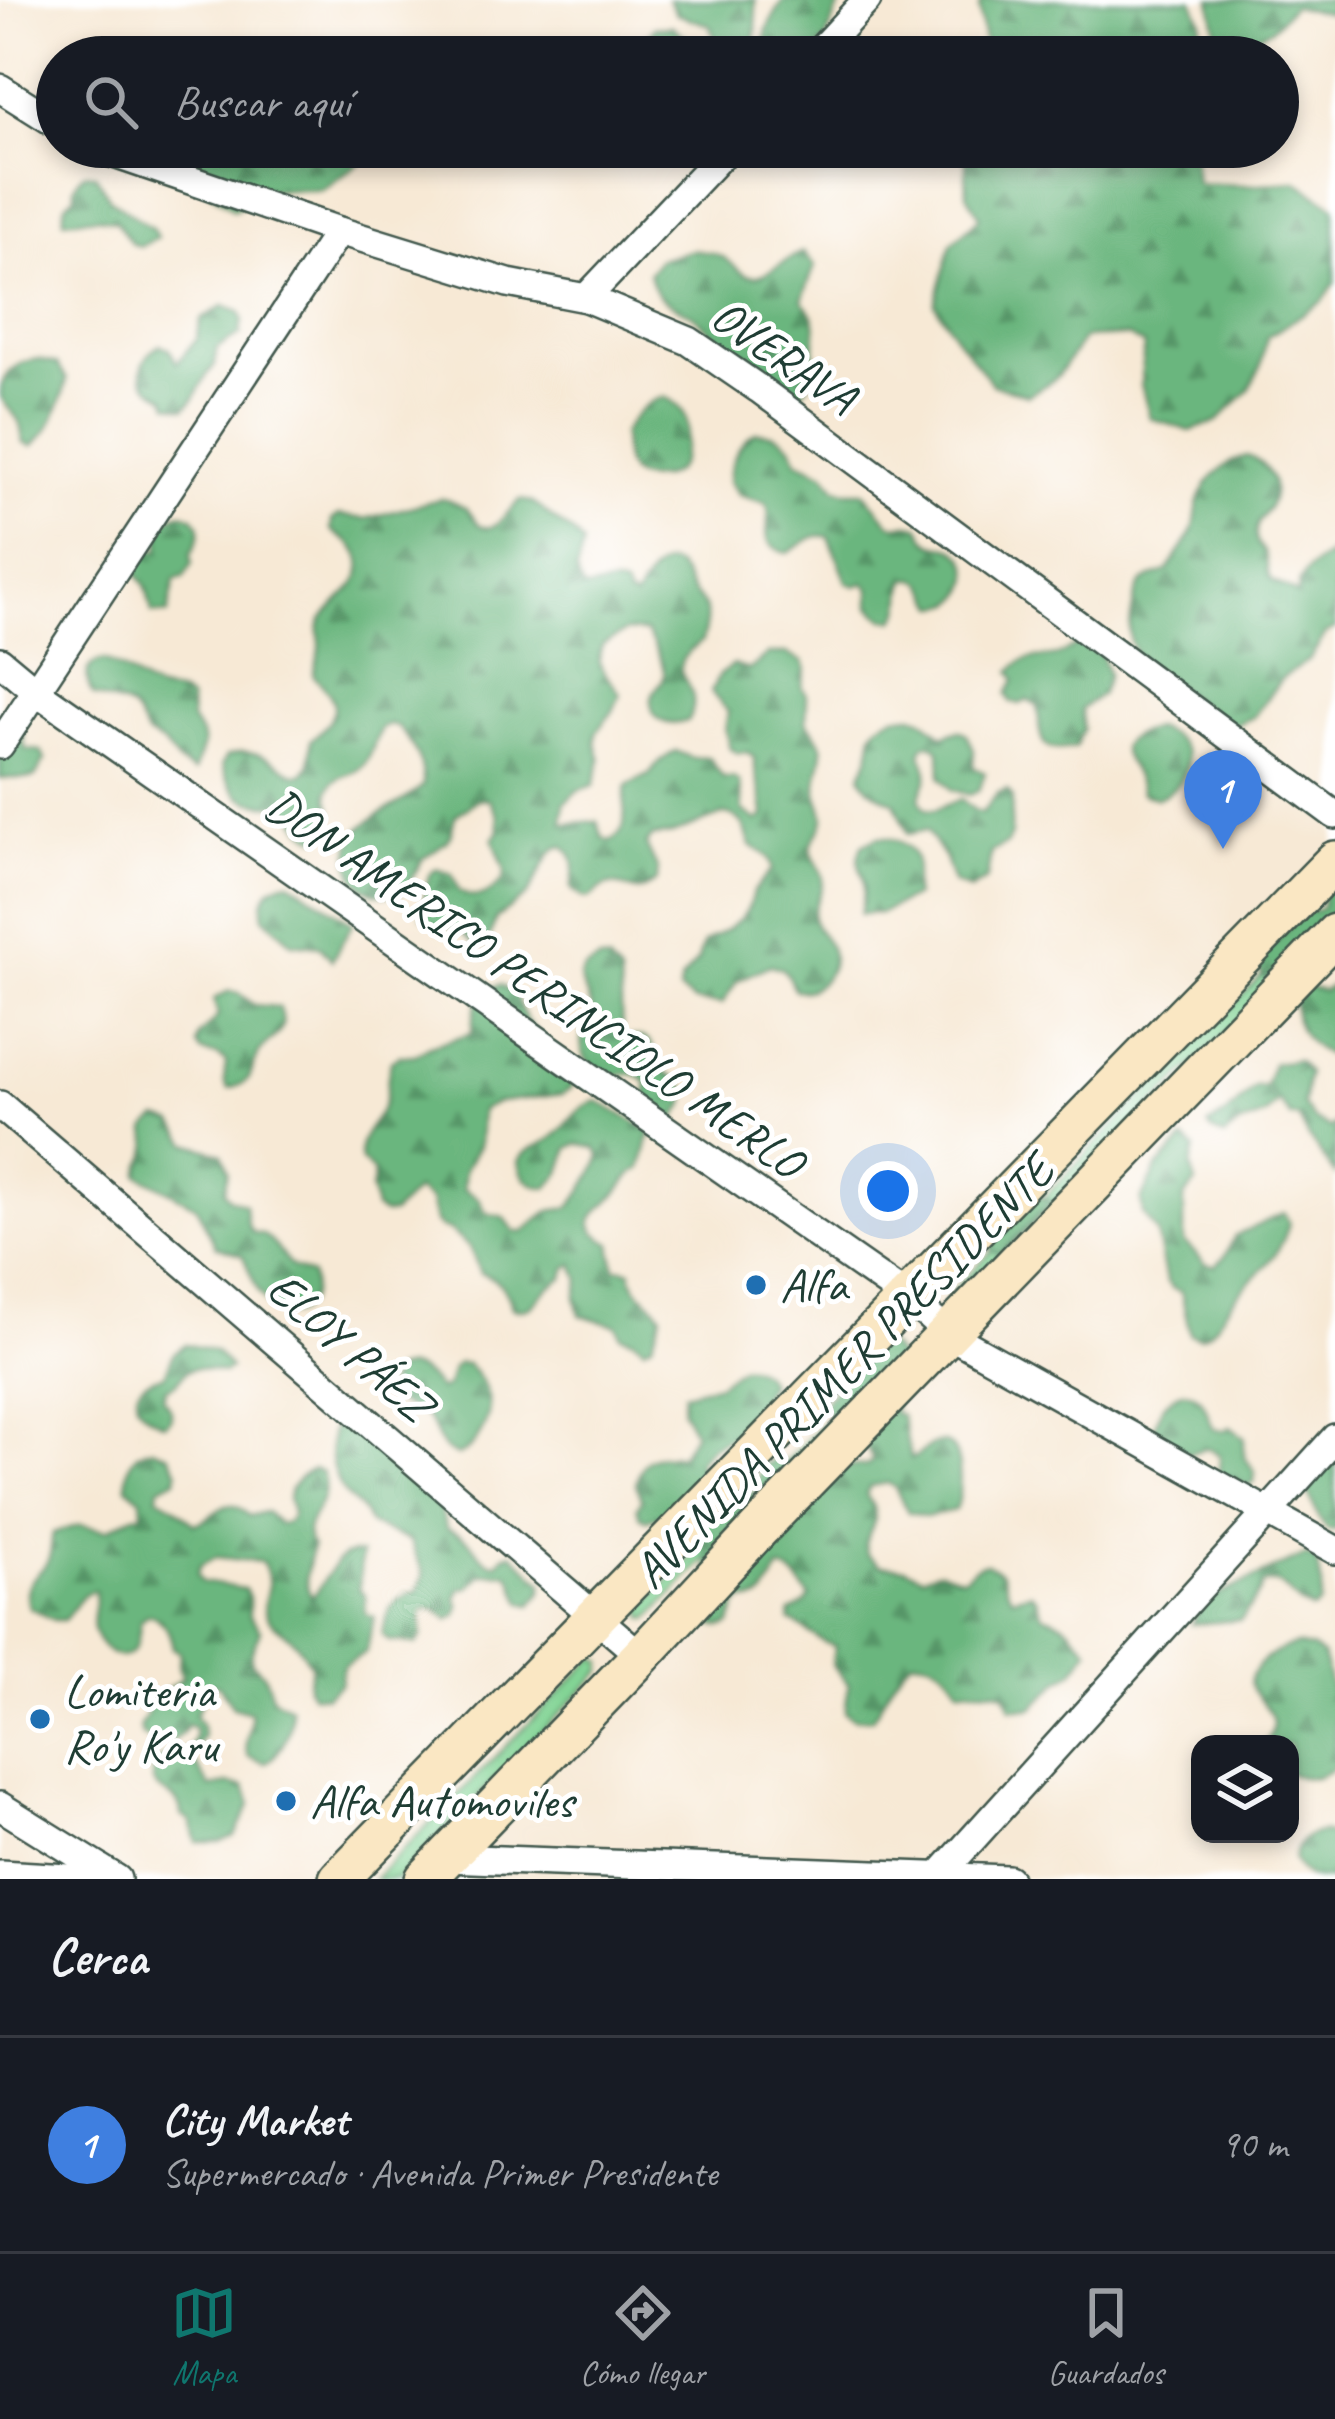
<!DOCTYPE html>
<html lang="es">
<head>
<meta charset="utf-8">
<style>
	body { margin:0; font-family:Caveat,sans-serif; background:#242831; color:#f1f3f6 }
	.controls { position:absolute; right:36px; bottom:36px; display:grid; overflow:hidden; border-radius:24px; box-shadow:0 6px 18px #0003 }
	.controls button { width:108px; height:108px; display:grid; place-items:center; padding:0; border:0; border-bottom:3px solid #363941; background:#171b24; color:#f1f3f6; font:60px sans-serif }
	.you { position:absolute; left:888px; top:1191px; width:42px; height:42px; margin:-30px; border:9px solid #fff; border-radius:50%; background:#1a73e8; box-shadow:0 0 0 18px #1a73e833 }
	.badge { display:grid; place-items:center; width:78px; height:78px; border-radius:50%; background:#0f766e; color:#fff; font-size:39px; font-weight:700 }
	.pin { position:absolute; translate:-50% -99px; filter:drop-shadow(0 3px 6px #0008) }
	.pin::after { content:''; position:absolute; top:63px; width:42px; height:36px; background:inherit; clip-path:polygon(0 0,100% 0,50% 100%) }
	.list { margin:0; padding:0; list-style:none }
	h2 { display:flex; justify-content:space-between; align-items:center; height:156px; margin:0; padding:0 48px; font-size:51px }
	h2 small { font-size:39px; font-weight:400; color:#9ea1a6 }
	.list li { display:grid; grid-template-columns:78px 1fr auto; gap:36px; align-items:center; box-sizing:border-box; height:216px; padding:0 48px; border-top:3px solid #363941 }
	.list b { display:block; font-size:45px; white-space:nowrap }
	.list p { margin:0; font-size:39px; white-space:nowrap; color:#9ea1a6 }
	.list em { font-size:39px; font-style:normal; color:#9ea1a6 }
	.icon { flex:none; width:66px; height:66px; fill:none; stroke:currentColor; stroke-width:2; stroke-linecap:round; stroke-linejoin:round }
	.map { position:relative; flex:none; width:1335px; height:1879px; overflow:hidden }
	.search { position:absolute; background:#171b24; box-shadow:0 6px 18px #0003; left:36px; right:36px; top:36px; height:132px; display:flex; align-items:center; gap:30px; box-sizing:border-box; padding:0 42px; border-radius:66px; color:#9ea1a6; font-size:45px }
	.sheet { height:372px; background:#171b24 }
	nav { display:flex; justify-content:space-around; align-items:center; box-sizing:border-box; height:168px; border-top:3px solid #363941; background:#171b24; font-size:33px; color:#9ea1a6 }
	nav a { display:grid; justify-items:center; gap:6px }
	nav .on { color:#0f766e }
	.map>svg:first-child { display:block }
</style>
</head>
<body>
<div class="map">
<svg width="1335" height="1879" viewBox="0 0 1335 1879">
	<defs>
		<pattern id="forest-firs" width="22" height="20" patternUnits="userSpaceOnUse" patternTransform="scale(3)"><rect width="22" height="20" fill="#6ab67e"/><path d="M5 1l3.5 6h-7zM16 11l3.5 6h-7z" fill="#579568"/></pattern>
	</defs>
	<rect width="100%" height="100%" fill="#fff"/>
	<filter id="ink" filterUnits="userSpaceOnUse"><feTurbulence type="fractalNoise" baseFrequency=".00833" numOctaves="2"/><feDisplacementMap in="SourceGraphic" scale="24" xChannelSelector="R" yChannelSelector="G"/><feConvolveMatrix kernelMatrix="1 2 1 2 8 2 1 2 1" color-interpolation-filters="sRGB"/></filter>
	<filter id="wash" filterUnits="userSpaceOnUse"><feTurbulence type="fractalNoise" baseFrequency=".004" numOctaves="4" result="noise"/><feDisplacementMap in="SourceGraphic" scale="48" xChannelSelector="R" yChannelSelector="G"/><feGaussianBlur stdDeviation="2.7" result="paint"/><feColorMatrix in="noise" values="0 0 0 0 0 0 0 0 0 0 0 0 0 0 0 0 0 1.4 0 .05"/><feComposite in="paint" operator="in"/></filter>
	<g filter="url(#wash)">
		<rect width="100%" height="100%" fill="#f7e9d5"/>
		<g fill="#83d495" stroke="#518864" stroke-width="3">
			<path d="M1335,901v23l-380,378 -4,-3 1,-8z"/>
			<path d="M886,1359l8,1 -245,259 -5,-1 -2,-11z"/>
			<path d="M595,1657l8,5 -1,9 -205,208h-23z"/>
		</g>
		<g fill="url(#forest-firs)" stroke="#447a59" stroke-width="3">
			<path d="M668,0h87c1,18 5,44 -10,57l-22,-1 -14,-31 -33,-11z"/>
			<path d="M783,0h59l-17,41 -15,16h-38l-8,-9 3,-19z"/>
			<path d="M983,0h210l9,21 -9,36h-207l-7,-50z"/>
			<path d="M1211,0h124v15l-43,-9 -21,23 -30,14 -24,-8z"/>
			<path d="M672,26l13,11 7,17 4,3h-50l-2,-15 11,-15z"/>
			<path d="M175,147h219l-3,4 -27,9 -42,30h-56l-32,20 -52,-40z"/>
			<path d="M965,147h227l4,36 52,2 48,-4 39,25v76l-12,19 -56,36 -7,31 -12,23 -31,31 -27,9 -40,-13 -9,-34 3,-39 -17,-9 -43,2 -29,41 -27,16 -36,-11 -34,-44 -23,-36 16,-60 29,-27 -13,-23z"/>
			<path d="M85,173l10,1 15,25 43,30 4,9 -16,8 -9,-2 -16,-23 -17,-4 -35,3c-2,-12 1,-17 11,-24 -1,-11 1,-16 10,-23z"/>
			<path d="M693,250c10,2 20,2 30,7 12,7 18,21 35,19 12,-2 30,-19 46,-24l11,14 -13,34c13,15 16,24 13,44 -1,7 1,13 0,20 -1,14 -9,24 -17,35 -34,-1 -34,-14 -46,-42 -40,-10 -30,-19 -56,-39 -23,-17 -41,-12 -47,-46l10,-13z"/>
			<path d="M223,306l17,6 3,9 -3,8 1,5 -24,14 -2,18c-16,14 -16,32 -30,42l-16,-4 -3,-7c-6,-4 -12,-6 -17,-11 -15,-13 -3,-33 11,-41l9,3 8,15 20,-25 4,-18z"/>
			<path d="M39,359l18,5 10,15c-5,22 -16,55 -35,67l-9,-4c-1,-6 -2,-15 -4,-20 -4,-10 -16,-16 -18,-26 -1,-25 19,-35 38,-37z"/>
			<path d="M664,397c27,11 26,32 19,57 -1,6 -2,13 -8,17 -10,8 -36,12 -45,1 -8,-10 -7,-26 -8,-38 9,-15 24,-33 42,-37z"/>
			<path d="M756,432c19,0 37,8 41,28l28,13 11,15 9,3h18l29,34 18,-1 9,2c4,5 6,12 11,16 6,5 12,3 19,5 21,6 27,31 14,48 -7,9 -15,11 -26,11 -8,-13 -10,-30 -29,-27 -10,14 1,30 -14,41l-9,-1 -15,-12v-18l-6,-6 -9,3 -8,-4 -18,-45c-19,-6 -25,10 -42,15 -35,-8 -11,-29 -21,-49l-28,-8 -9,-14c1,-20 10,-39 27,-49z"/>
			<path d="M1247,456c19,6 32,26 24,46 -4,13 -17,19 -15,35 2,12 3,5 9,17 3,8 0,21 8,27 6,5 16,6 25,15 -1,-25 20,-32 37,-47v80l-10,5 -15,25 -29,20 -27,37 -23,11 -93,-68c-1,-3 -7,-14 -8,-18 -2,-11 4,-49 11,-57 7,-8 17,-8 26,-13 5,-8 24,-34 26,-41 3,-9 3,-20 6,-29 6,-21 27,-40 48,-45z"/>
			<path d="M443,498l24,11 12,16 9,3 8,-3 24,-25c16,1 21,9 33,19 14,11 19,10 30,26l-7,27 7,16c14,3 28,-7 41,-1l4,9 7,3c7,-15 29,-52 47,-26 4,5 5,12 9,17 6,8 13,12 15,23 2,9 -2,19 -4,28 -51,36 7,36 -13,79 -20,10 -44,-1 -36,-26 2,-6 9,-10 11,-17 3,-9 -13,-38 -19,-45l-18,-1 -25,14c-9,25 7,30 18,49l-7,17 -17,22v10l5,17 -7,25 -17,6 -13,13 -1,20 34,-3 6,17 8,3c23,-13 8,-34 16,-55l23,-12 10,-13 16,-10 16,7 17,-1 14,21h10l7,4 3,29 14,10 7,-4c0,-20 -9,-38 -10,-59l-7,-6 -9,1 -8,-4 -5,-19 3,-18 -17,-20 8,-17 14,-10 16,5 19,-16h19l16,8 3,8 -4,17 5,8 -1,27c31,32 10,34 11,69 1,9 8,19 7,27 0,14 -16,19 -12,35 2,8 10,16 11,26 1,13 -10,24 -10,36 -1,16 19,25 19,42 0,20 -18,36 -37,33 -10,-15 -4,-20 -25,-25l-33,16 -15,23 -27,-2 -16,-11 2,-10 17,-21 5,-17 25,-14 14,-12 6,-8 5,-17 19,-22c-1,-14 -9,-18 -21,-24 -6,-16 -7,-28 -26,-32l-53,20 -20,3 -6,8 12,25 -1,10c-27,22 -23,4 -46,5 -20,2 -17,28 -40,3 3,-17 7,-29 -7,-42l-8,2 -6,6 -23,42 -31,22 -9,27 -8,2 -21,-18 -19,-3 -17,-9c-1,-6 5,-35 7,-42l7,-6 16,5 7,17c18,12 32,3 45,-12l1,-9 -12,-31 6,-8 -1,-15 -9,-16 -9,-2 -25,18 -4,18 -5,8 -23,16 -18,33c-12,5 -26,5 -38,-2 -8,-4 -14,-15 -16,-23 -10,-48 48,-54 72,-81 2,-22 -11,-42 -25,-58l-8,-2 -9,3c-6,11 -9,28 -17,37 -8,10 -26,9 -33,21 -11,17 18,29 -13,52 -17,-5 -22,-22 -32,-34 -35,2 -53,-2 -64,-40l5,-8c27,-11 45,3 67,18h9l7,-10 1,-24c31,-28 30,-36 2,-65 2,-10 7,-18 7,-28 1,-7 -3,-13 -1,-19 5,-25 54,-41 40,-73 -5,-12 -20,-17 -28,-26l1,-9 7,-5 26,4z"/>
			<path d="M182,513c26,6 19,24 9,41l1,9 -8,15 -9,2 -7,34 -16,-1 -6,-26 -15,-22 14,-21 15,9c-1,-20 1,-35 22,-40z"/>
			<path d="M1074,646h9l18,9 7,19 -7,20 -20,15 2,20 -8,18c-42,11 -33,-17 -38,-42l-9,-5 -8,4 -9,-2 -4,-8 8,-14 -4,-9c14,-17 27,-12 46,-15 5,-2 12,-7 17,-10z"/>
			<path d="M104,660c18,6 33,21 51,29 15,6 23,-1 35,12l1,19 10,15 2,10 -9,27 -15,-9 -17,-20 -16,-8c-17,-41 -21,-24 -53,-40 -9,-16 -9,-31 11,-35z"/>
			<path d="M913,715l9,3 21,18 16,-6 8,4 7,16 -1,17 12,6 -7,18 -8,4 -18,-5 -11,-12 -1,-26 -6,-7 -9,-1 -4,9c2,8 8,16 6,25 -4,13 -12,19 -1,31l9,1 26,-11 13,11 8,3 16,-20 9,-3 5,7 -1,38 -4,9 -16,8 -4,27 -17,11 -17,-7 -8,-24 -19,-29 -18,4 -13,-32c-14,-6 -29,-12 -34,-27l8,-17 4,-26 6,-8 15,-8z"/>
			<path d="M1154,728c43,11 43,53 4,70l-17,-5c-4,-35 -47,-47 13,-65z"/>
			<path d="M0,729l23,2 2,18 16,2 4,9 -10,17c-12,4 -23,-1 -35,2z"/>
			<path d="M878,837c17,0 37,8 38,28 0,13 -5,18 -1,31l-34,17 -21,1c2,-9 5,-21 4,-30 -2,-19 -10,-19 -2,-39z"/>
			<path d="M1335,879v43l-65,60 -7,-6 -8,-14 51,-53 8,2 8,-3 1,-19z"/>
			<path d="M290,881l63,42 -21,37 -12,-14 -28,-3 -28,-26c-5,-20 6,-34 26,-36z"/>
			<path d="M599,961l9,1 12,13 2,55 4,7c36,-1 22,15 38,34 5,6 10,5 16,10 16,14 2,29 -8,41l-26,-21 1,-18c-13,-15 -24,-8 -40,-5 -18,-13 -29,-21 -25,-45 23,-20 2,-34 -2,-56l4,-7z"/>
			<path d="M1335,983v75c-27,-10 -43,-30 -41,-60l12,-11 17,4z"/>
			<path d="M501,985l14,10 11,25 49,60 -4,8 -8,6 -64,8 -18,8 -2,36 -14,23 -2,20 16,9 7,15 18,4 11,15h9c8,-6 15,-15 24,-20 6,-3 13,-2 20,-4 8,-3 30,-43 33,-52l-5,-8 -18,-4 -9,4 -8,25 -13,15c-18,-2 -28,-10 -29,-28 9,-13 20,-13 33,-22 18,-12 22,-32 46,-37l53,30 -9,37c-19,11 -16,17 -29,29 -21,19 -34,29 -2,46l4,26 8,-1 8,3c3,26 20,24 31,44l-10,28 -8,4 -10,-8 -13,-4 -4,-10 -37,-10 -4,-17 4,-18 -6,-16 -7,3 -3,10c-5,4 -10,6 -15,10 -15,11 -13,26 -37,21 -6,-20 -13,-29 -32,-35l-10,-25 -21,-18 -8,-2 -6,-7 -5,-20 -14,-11 -24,24h-9l-8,-5 -4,-18 3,-18 -13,-12c-6,-28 18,-37 24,-61 3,-13 2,-26 6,-39l7,-5 17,-1 15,-9 42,-13c2,-21 4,-44 29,-48z"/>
			<path d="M229,991l10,2 15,12 25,2c13,30 -12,29 -21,48 -9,19 -5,28 -30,34l-4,-8 2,-19 -7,-6 -18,-4 -4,-7 2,-9 19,-20 -4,-17z"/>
			<path d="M1297,1060l11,13 -5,32 10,14 18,9 4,-4v50l-26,-36 -11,-21h-7l-12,-16 -15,15 -27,10 -13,11 -12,-6 -4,-6 18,-10 29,-28h10l8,-24z"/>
			<path d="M158,1119l16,4 14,20 34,11 6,17 -4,20 5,7 16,6c1,7 0,14 3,21 6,13 6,5 17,11 11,7 19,25 27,31 6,4 13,5 19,8 8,25 -15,52 -39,33 -16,-12 -21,-36 -30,-53l-26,-9 -20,-40 -57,-31c1,-10 8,-16 9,-25 4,-16 -10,-19 10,-31z"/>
			<path d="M1184,1140l11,9 -4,18 5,16 -12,15v44l22,22 9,2 10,-10 10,-20 49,-23 5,10c-9,38 -34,50 -57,78 -12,15 -14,27 -32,36l-10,-3 -9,-42 -9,-4 -6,-7 -10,-49 -13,-18 -2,-14 17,-33z"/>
			<path d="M1035,1194l16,8 -51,52 -8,-4 -6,-8z"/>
			<path d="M872,1342l18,5 12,14 -9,52 8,2 10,44c9,-3 17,-14 26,-16 28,-7 25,52 18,67l-29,7 -18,-5 -13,-24 -7,-5 -18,3 -4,8 8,15 1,10 -10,25 2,10 13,11 26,3 17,8 17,-6c38,16 19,0 46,-7l16,10 5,17 5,7 18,-4 7,6 6,16c28,8 27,14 46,34l-15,22 -15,10 -26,27h-22l-6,-15 -8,-3 -38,-2c-12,-19 -22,-29 -46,-29 -21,15 -27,39 -41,59l-18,1 -9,-7 4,-27 -17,-21 3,-18c-18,-5 -28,-18 -45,-25v-8l15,-9 5,-7c-12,-11 -12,-26 -31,-28 -10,16 -11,36 -36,31l-6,6 -6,18c-12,7 -21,0 -33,-6 12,-57 19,-63 -16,-113l-34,15 -8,-4 -3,-9 5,-7 -6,-16c7,-31 18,-28 45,-29l13,-23 -12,-22 2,-17 34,-9 22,-17c14,-1 22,2 29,15l-26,48 -33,17 -12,14 1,9 7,5 8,-2 33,9 2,9 5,8 7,1 -4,-16 4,-17 13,-8 9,3 26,34 9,2c22,-16 15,-36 49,-32l6,-6 -20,-37 -17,-4 -15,-13z"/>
			<path d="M186,1344l28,7 16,17 -6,5c-9,-2 -25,-7 -33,-4 -7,2 -10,10 -15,14 -15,11 -7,-3 -13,15l8,12v9l-6,5c-13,-5 -37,-18 -26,-36 5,-8 18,-11 26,-14l9,-21z"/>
			<path d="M458,1363l9,1c9,9 18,21 21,33 5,20 -12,51 -30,59 -21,-6 -19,-22 -31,-38 -8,-10 -26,-10 -35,-20 -7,-9 -2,-19 4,-28 20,-9 31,7 44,20l7,-4 5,-17z"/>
			<path d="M1184,1391c24,4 20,20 30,38l9,2 7,-4 14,10v19l11,16 -1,10 -6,4 -28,-12v-18c-10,-11 -18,-7 -31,-2l-36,-21c4,-21 10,-33 31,-42z"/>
			<path d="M349,1423l19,4 14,10 2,18 7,7 17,-3 8,13 2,18 17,5 12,34c8,4 17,7 24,14 10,11 11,20 27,20l5,-7 9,-3 31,30 -1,9 -11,13 -8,-2c-8,-10 -6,-21 -15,-30l-26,1 -13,13 -9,2 -4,10 4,7 -3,9 -8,4 -15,-10 -9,1 -4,9 1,17 -6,8 -27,-3 -7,-6c5,-24 10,-39 36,-44l6,-17 -14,-33 -41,-17c-9,-22 -16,-18 -26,-33 -12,-18 -15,-42 -11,-62l8,-5z"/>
			<path d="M152,1448l17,7 9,16 -2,8 -17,9 -1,9 16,9 21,18c23,-6 30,-34 54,-8l17,-4 13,12 8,-2 5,-8c-1,-6 -3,-10 -4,-16 0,-13 16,-25 26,-29l8,3c12,37 -28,47 -10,75 -3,16 -11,36 0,50 16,-17 22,-47 49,-43l-2,35 6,7v17l9,4 -8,35 -23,14 -3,18 -15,12 -14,-2 -4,-8 5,-19c-7,-11 -13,-23 -23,-31 -8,-7 -17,-10 -22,-20 -10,-18 11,-28 -5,-54l-46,-5 -16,8 -3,9 5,8 43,7 4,8v18l11,15c-2,8 -11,23 -9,30 2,7 11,10 14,16 11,24 -3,16 25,31 2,20 -6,46 -25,56l-17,-7c-7,-16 6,-28 2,-44l-17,-5 -14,-22 -8,-2 -16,32 7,11 1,9 -12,22 19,30 17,-3 18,3 6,17 -16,32 -15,6h-23l-6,-20 -10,-7c-1,-27 -34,-18 -28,-44 8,-32 41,-4 42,-42l-7,-5c-12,21 -25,21 -45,12l-4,-8 16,-31 28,-19 -4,-9 1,-17 -7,-4c-3,-16 -8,-29 -25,-34l-7,6c-2,8 -2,21 -6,28 -14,22 -39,-3 -42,-19 -3,-13 4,-25 2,-38 -18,1 -19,18 -31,29h-10l-25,-13c-9,-32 16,-30 21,-53 2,-7 1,-14 3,-21l27,-8 27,5 27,-15 8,-1 -1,-16 -14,-11c-1,-20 4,-35 25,-39z"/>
			<path d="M1335,1452v78h-7c-14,-13 -12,-29 -26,-43z"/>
			<path d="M1306,1555l10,5 6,26 -2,18 -7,6c-24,-5 -26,-36 -51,-25l-2,7 -19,28 -49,4 11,-22z"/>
			<path d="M1296,1645l17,4 9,6 10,36 3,1v75c-15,12 -27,13 -45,7v-30h-25c3,-5 8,-13 8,-19 1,-24 -41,-34 -13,-61 10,-10 22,-16 36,-19z"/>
			<path d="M1322,1832l13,4v43c-21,0 -34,0 -42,-20 4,-17 11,-25 29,-27z"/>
		</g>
	</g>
	<g filter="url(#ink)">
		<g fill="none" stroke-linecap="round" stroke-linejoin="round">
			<g stroke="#3f574c" stroke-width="32">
				<g id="street">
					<path d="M814,57l53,-57"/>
					<path d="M0,88l57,36"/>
					<path d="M94,147l245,84 169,52 78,15 103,43 70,48 576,426"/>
					<path d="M586,298l143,-151"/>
					<path d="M0,661l36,30 873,608 41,36 385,215"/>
					<path d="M0,745l339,-514"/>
					<path d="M0,1105l641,551"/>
					<path d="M0,1806l117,73"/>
					<path d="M446,1858l562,21"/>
					<path d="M0,1874l86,5"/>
					<path d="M939,1879v-3l396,-438"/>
				</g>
			</g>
			<g stroke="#3f574c" stroke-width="44">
				<g id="secondary">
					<path d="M339,1879l996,-1018"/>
					<path d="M425,1879l216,-223 118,-127 576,-595"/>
				</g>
			</g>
			<use href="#street" stroke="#fff" stroke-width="27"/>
			<use href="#secondary" stroke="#fae7c3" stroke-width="39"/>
		</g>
	</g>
	<g fill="#1f6fb2" stroke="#fff" stroke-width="4.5">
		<circle cx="756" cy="1285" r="12"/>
		<circle cx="40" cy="1719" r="12"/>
		<circle cx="286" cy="1801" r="12"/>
	</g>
	<g text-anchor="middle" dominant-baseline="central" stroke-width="10" stroke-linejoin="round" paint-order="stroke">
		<g font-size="48" fill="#1f3d34" stroke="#fff">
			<text transform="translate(784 356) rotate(35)">OVERAVA</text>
			<text transform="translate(535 983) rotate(35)">DON AMERICO PERINCIOLO MERLO</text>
			<text transform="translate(350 1346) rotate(41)">ELOY PÁEZ</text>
			<text transform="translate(843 1371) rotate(-46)">AVENIDA PRIMER PRESIDENTE</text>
		</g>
		<g font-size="48" fill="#1f3d34" stroke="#fff" text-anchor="start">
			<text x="780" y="1285">Alfa</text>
			<text x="64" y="1691">Lomiteria<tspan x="64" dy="55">Ro'y Karu</tspan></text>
			<text x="310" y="1801">Alfa Automoviles</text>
		</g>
	</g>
</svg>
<div class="controls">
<button><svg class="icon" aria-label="layers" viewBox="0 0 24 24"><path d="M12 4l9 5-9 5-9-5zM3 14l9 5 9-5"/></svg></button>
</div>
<div class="you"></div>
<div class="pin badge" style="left:1223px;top:849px;background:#3f7fe0">1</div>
<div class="search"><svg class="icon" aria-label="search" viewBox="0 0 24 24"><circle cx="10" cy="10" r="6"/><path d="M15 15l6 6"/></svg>Buscar aquí</div>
</div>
<section class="sheet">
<h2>Cerca<small></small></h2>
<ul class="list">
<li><span class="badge" style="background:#3f7fe0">1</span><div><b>City Market</b><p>Supermercado · Avenida Primer Presidente</p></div><em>90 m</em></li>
</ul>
</section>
<nav>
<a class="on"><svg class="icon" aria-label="map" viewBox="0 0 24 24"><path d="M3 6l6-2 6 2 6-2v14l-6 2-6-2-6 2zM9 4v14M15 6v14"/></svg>Mapa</a>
<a><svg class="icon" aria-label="directions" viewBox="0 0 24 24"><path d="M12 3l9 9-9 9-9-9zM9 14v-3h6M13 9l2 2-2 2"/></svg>Cómo llegar</a>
<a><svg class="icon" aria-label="saved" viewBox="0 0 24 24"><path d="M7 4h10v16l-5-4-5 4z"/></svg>Guardados</a>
</nav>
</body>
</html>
